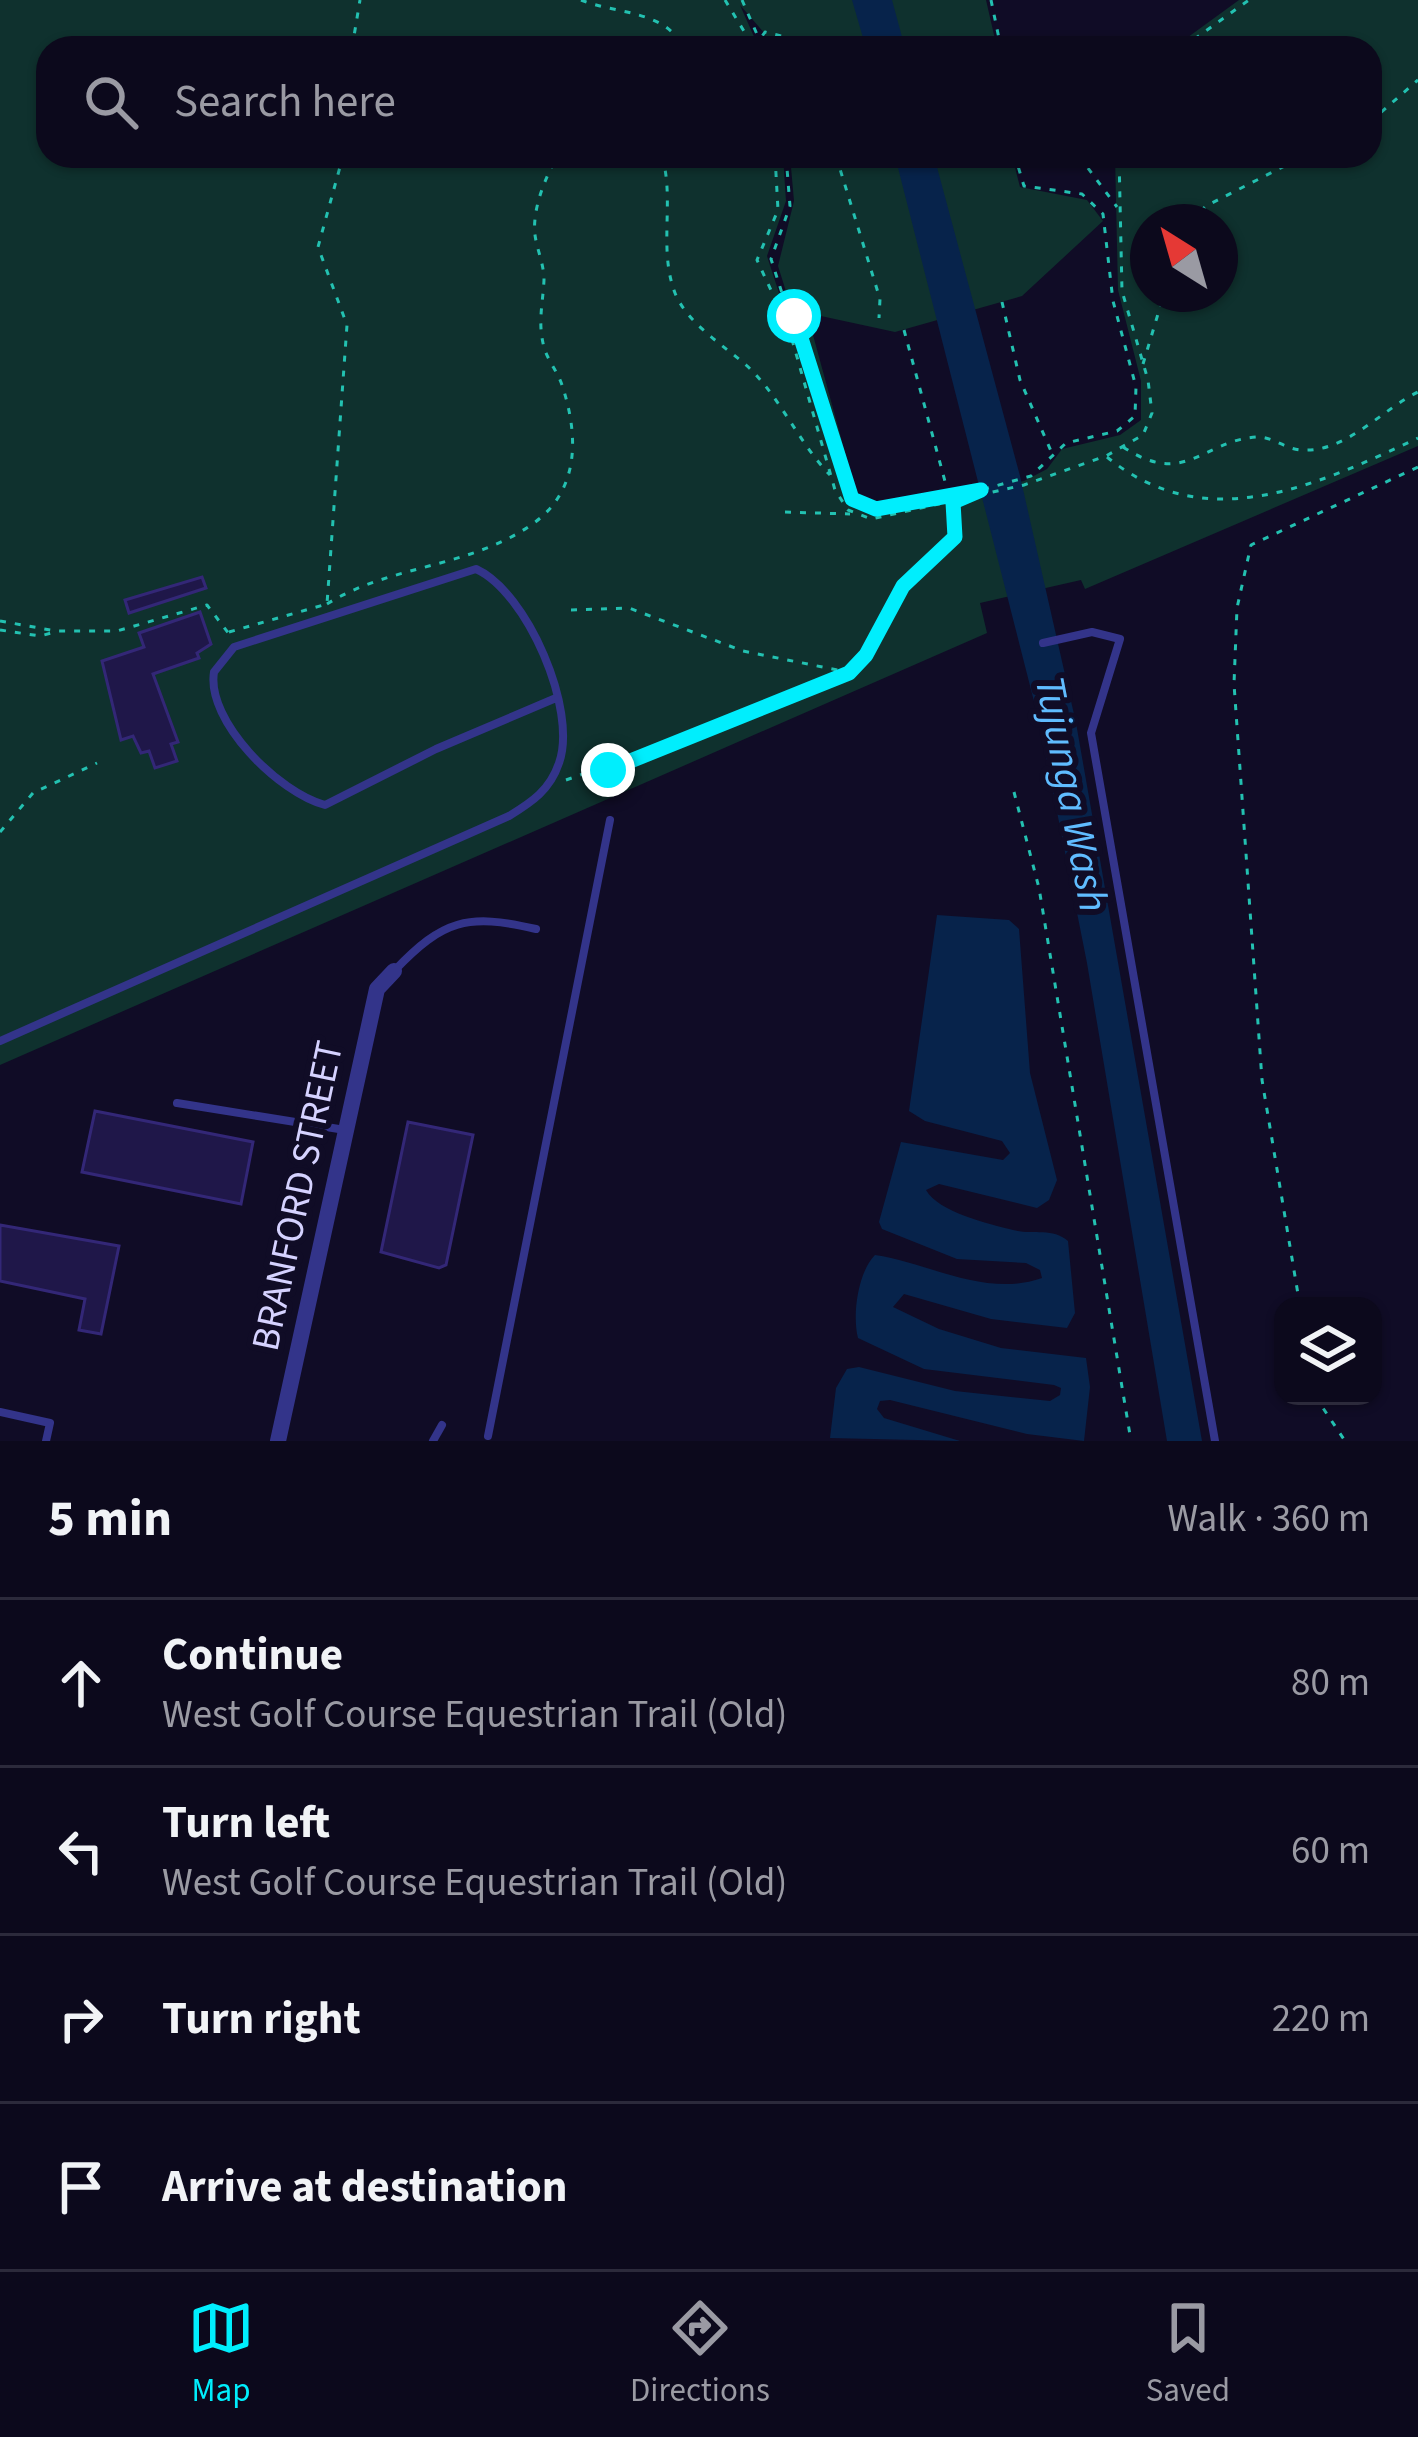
<!DOCTYPE html>
<html lang="en">
<head>
<meta charset="utf-8">
<style>
	body { margin:0; font-family:"Source Sans 3",sans-serif; background:#151225; color:#f1f3f6 }
	.controls { position:absolute; right:36px; bottom:36px; display:grid; overflow:hidden; border-radius:24px; box-shadow:0 3px 9px #0004 }
	.controls button { width:108px; height:108px; display:grid; place-items:center; padding:0; border:0; border-bottom:3px solid #2c2a3b; background:#0c091c; color:#f1f3f6; font:60px sans-serif }
	.compass { position:absolute; left:1130px; top:204px; width:108px; height:108px; border-radius:50%; background:#0c091c; box-shadow:0 3px 9px #0004; rotate:323deg }
	.stop { position:absolute; width:36px; height:36px; margin:-27px; border:9px solid #00eefd; border-radius:50%; background:#fff }
	.stop.end { background:#00eefd; border-color:#fff; box-shadow:0 3px 12px #0008 }
	.list { margin:0; padding:0; list-style:none }
	h2 { display:flex; justify-content:space-between; align-items:center; height:156px; margin:0; padding:0 48px; font-size:51px }
	h2 small { font-size:39px; font-weight:400; color:#9a9aa3 }
	.list li { display:grid; grid-template-columns:78px 1fr auto; gap:36px; align-items:center; box-sizing:border-box; height:168px; padding:0 48px; border-top:3px solid #2c2a3b }
	.list b { display:block; font-size:45px; white-space:nowrap }
	.list p { margin:0; font-size:39px; white-space:nowrap; color:#9a9aa3 }
	.list em { font-size:39px; font-style:normal; color:#9a9aa3 }
	.icon { flex:none; width:66px; height:66px; fill:none; stroke:currentColor; stroke-width:2; stroke-linecap:round; stroke-linejoin:round }
	.map { position:relative; flex:none; width:1418px; height:1441px; overflow:hidden }
	.search { position:absolute; background:#0c091c; box-shadow:0 3px 9px #0004; left:36px; right:36px; top:36px; height:132px; display:flex; align-items:center; gap:30px; box-sizing:border-box; padding:0 42px; border-radius:36px; color:#9a9aa3; font-size:45px }
	.sheet { height:828px; background:#0c091c }
	nav { display:flex; justify-content:space-around; align-items:center; box-sizing:border-box; height:168px; border-top:3px solid #2c2a3b; background:#0c091c; font-size:33px; color:#9a9aa3 }
	nav a { display:grid; justify-items:center; gap:6px }
	nav .on { color:#00eefd }
	.map>svg:first-child { display:block }
</style>
</head>
<body>
<div class="map">
<svg width="1418" height="1441" viewBox="0 0 1418 1441">
	<rect width="100%" height="100%" fill="#100c26"/>
	<g fill="#0f312e" fill-rule="evenodd">
		<path d="M0,0h986l11,48h-230l-2,-14 -25,-29 19,43h-711v108h735l3,45 -19,55 75,231 16,21 18,4 148,-31 23,-12 15,-20 58,-14 21,-15v-39l-23,-91 -3,-134h255v-108h-193l7,-8 55,-40h179v446l-333,143 -4,-9 -101,23 7,30 -987,432zM1148,222h72v72h-72z"/>
		<path d="M790,156h222l8,31 67,13 16,21 -81,75 -127,36 -88,-19 48,176 8,13 -20,-29 -65,-207 16,-65z"/>
	</g>
	<g fill="#07234b">
		<path d="M852,0h40l13,48h-39z"/>
		<path d="M895,156h39l86,320 56,247 126,718h-35l-80,-478 -48,-242z"/>
		<path d="M937,915l72,5 10,9 11,144 27,107 -8,20 -12,8 -98,-24 -13,6c12,22 63,34 87,40 19,5 39,-3 55,11l7,72 -8,15 -76,-9 -87,-25 -11,13 46,22 62,19 85,10 4,29 -6,54 -57,-7 -137,-34 -10,1 -3,8 7,9 76,23 -130,-3 6,-50 11,-19 12,-2 96,24 95,10 10,-6 1,-7 -7,-3 -130,-16 -66,-31c-6,-23 0,-66 17,-83 54,8 111,43 167,23l-2,-8 -14,-7 -69,-4 -75,-30 -3,-7 22,-80 102,18 7,-7 -8,-12 -77,-20 -16,-10z"/>
	</g>
	<g fill="#1f1749" stroke="#332777" stroke-width="3">
		<path d="M202,577l4,11 -77,25 -4,-13z"/>
		<path d="M200,612l11,32 -14,9 2,5 -46,16 25,68 -7,2 6,17 -22,7 -6,-17 -8,2 -8,-17 -12,4 -19,-79 42,-14 -5,-14z"/>
		<path d="M95,1111l158,31 -12,62 -159,-32z"/>
		<path d="M408,1122l65,13 -27,130 -7,3 -58,-16z"/>
		<path d="M0,1225l119,21 -18,88 -22,-4 6,-31 -85,-18z"/>
	</g>
	<g fill="none" stroke-linecap="round" stroke-linejoin="round">
		<g stroke="#23c1b1" stroke-width="3" stroke-dasharray="6 9" stroke-linecap="butt">
			<path d="M581,0c34,14 86,10 102,48"/>
			<path d="M725,0l28,46"/>
			<path d="M742,0l21,48"/>
			<path d="M991,0l10,48"/>
			<path d="M1001,39l8,9"/>
			<path d="M352,48l8,-48"/>
			<path d="M754,48l11,-16 25,6 2,10"/>
			<path d="M1050,48l6,-6 28,6"/>
			<path d="M1182,48l67,-48"/>
			<path d="M1370,122l48,-42"/>
			<path d="M662,156c13,44 -4,93 13,137 12,30 48,52 71,72 34,31 52,77 84,110"/>
			<path d="M775,156l3,54 -21,50 32,69 46,161 13,20 23,9 153,-34 82,-29 37,-21 9,-22 -4,-33 -26,-89 -3,-135"/>
			<path d="M786,156l4,50 -19,53 73,226 8,14 24,10 105,-19 50,-14 35,-33 51,-12 18,-15 1,-29 -23,-86 -10,-87 -21,-20 -58,-8 -9,-30"/>
			<path d="M836,156l44,143 -1,19"/>
			<path d="M1079,156l38,51"/>
			<path d="M1190,222l16,-16 98,-50"/>
			<path d="M1002,302l18,78 31,71"/>
			<path d="M904,330l45,166"/>
			<path d="M1143,364l21,-70"/>
			<path d="M1123,447c62,41 79,-6 133,-10 16,-1 29,12 45,13 45,3 80,-40 117,-58"/>
			<path d="M1107,457c99,81 210,28 311,-19"/>
			<path d="M785,512l65,2"/>
			<path d="M327,604c62,-39 142,-36 204,-79 49,-33 48,-89 31,-140 -5,-15 -16,-26 -19,-42 -5,-22 0,-41 1,-63 0,-16 -7,-30 -9,-45 -3,-26 10,-56 22,-79"/>
			<path d="M571,610l58,-2 114,43 104,21"/>
			<path d="M0,621l56,10h61l90,-26 22,29"/>
			<path d="M0,630l40,6 15,-4"/>
			<path d="M229,632l98,-28 20,-279 -29,-78 25,-91"/>
			<path d="M566,780l218,-77 65,-30 17,-18 37,-69 44,-36 11,-21 -4,-25"/>
			<path d="M1014,792l25,96 92,553"/>
			<path d="M0,832l33,-39 64,-30"/>
			<path d="M1300,1306l-38,-226 -28,-396 3,-76 14,-63 167,-78"/>
			<path d="M1315,1396l30,45"/>
		</g>
		<g stroke="#33348a" stroke-width="8">
			<path d="M1043,643l49,-11 28,7 -29,94 124,708"/>
			<path d="M395,970c48,-50 72,-57 141,-41"/>
			<path d="M0,1041l509,-225c23,-14 41,-26 50,-53 19,-53 -32,-171 -83,-194l-242,78 -20,25c-8,49 65,121 111,133l111,-56 120,-51"/>
			<path d="M177,1103l168,27"/>
			<path d="M0,1412l50,11 -4,18"/>
			<path d="M488,1436l122,-616"/>
			<path d="M433,1441l9,-16"/>
		</g>
		<path stroke="#33348a" stroke-width="16" d="M278,1441l99,-452 17,-18"/>
	</g>
	<g fill="none" stroke-linecap="round" stroke-linejoin="round">
		<path stroke="#00eefd" stroke-width="15" d="M608,770l241,-97 17,-18 37,-69 52,-49 -2,-35 28,-12 -105,19 -24,-10 -58,-183"/>
	</g>
	<g text-anchor="middle" dominant-baseline="central" stroke-width="12" stroke-linejoin="round" paint-order="stroke">
		<g font-size="39" fill="#d5d2ff" stroke="#100c26">
			<text transform="translate(298 1196) rotate(-78)">BRANFORD STREET</text>
		</g>
		<g font-size="42" font-style="italic" fill="#60bcff" stroke="#100c26">
			<text transform="translate(1071 794) rotate(79)">Tujunga Wash</text>
		</g>
	</g>
</svg>
<div class="controls">
<button><svg class="icon" aria-label="layers" viewBox="0 0 24 24"><path d="M12 4l9 5-9 5-9-5zM3 14l9 5 9-5"/></svg></button>
</div>
<svg class="compass" viewBox="-18 -18 36 36"><path d="M0-13l5 13h-10z" fill="#e53935"/><path d="M0 13l5-13h-10z" fill="#9a9aa3"/></svg>
<div class="stop" style="left:794px;top:316px"></div>
<div class="stop end" style="left:608px;top:770px"></div>
<div class="search"><svg class="icon" aria-label="search" viewBox="0 0 24 24"><circle cx="10" cy="10" r="6"/><path d="M15 15l6 6"/></svg>Search here</div>
</div>
<section class="sheet">
<h2>5 min<small>Walk · 360 m</small></h2>
<ul class="list">
<li><svg class="icon" aria-label="ahead" viewBox="0 0 24 24"><path d="M12 20V5M6 11l6-6 6 6"/></svg><div><b>Continue</b><p>West Golf Course Equestrian Trail (Old)</p></div><em>80 m</em></li>
<li><svg class="icon" aria-label="left" viewBox="0 0 24 24"><path d="M17 20v-9H6M10 6l-5 5 5 5"/></svg><div><b>Turn left</b><p>West Golf Course Equestrian Trail (Old)</p></div><em>60 m</em></li>
<li><svg class="icon" aria-label="right" viewBox="0 0 24 24"><path d="M7 20v-9h11M14 6l5 5-5 5"/></svg><div><b>Turn right</b></div><em>220 m</em></li>
<li><svg class="icon" aria-label="arrive" viewBox="0 0 24 24"><path d="M6 21V4h12l-3 4 3 4H6"/></svg><div><b>Arrive at destination</b></div></li>
</ul>
</section>
<nav>
<a class="on"><svg class="icon" aria-label="map" viewBox="0 0 24 24"><path d="M3 6l6-2 6 2 6-2v14l-6 2-6-2-6 2zM9 4v14M15 6v14"/></svg>Map</a>
<a><svg class="icon" aria-label="directions" viewBox="0 0 24 24"><path d="M12 3l9 9-9 9-9-9zM9 14v-3h6M13 9l2 2-2 2"/></svg>Directions</a>
<a><svg class="icon" aria-label="saved" viewBox="0 0 24 24"><path d="M7 4h10v16l-5-4-5 4z"/></svg>Saved</a>
</nav>
</body>
</html>
